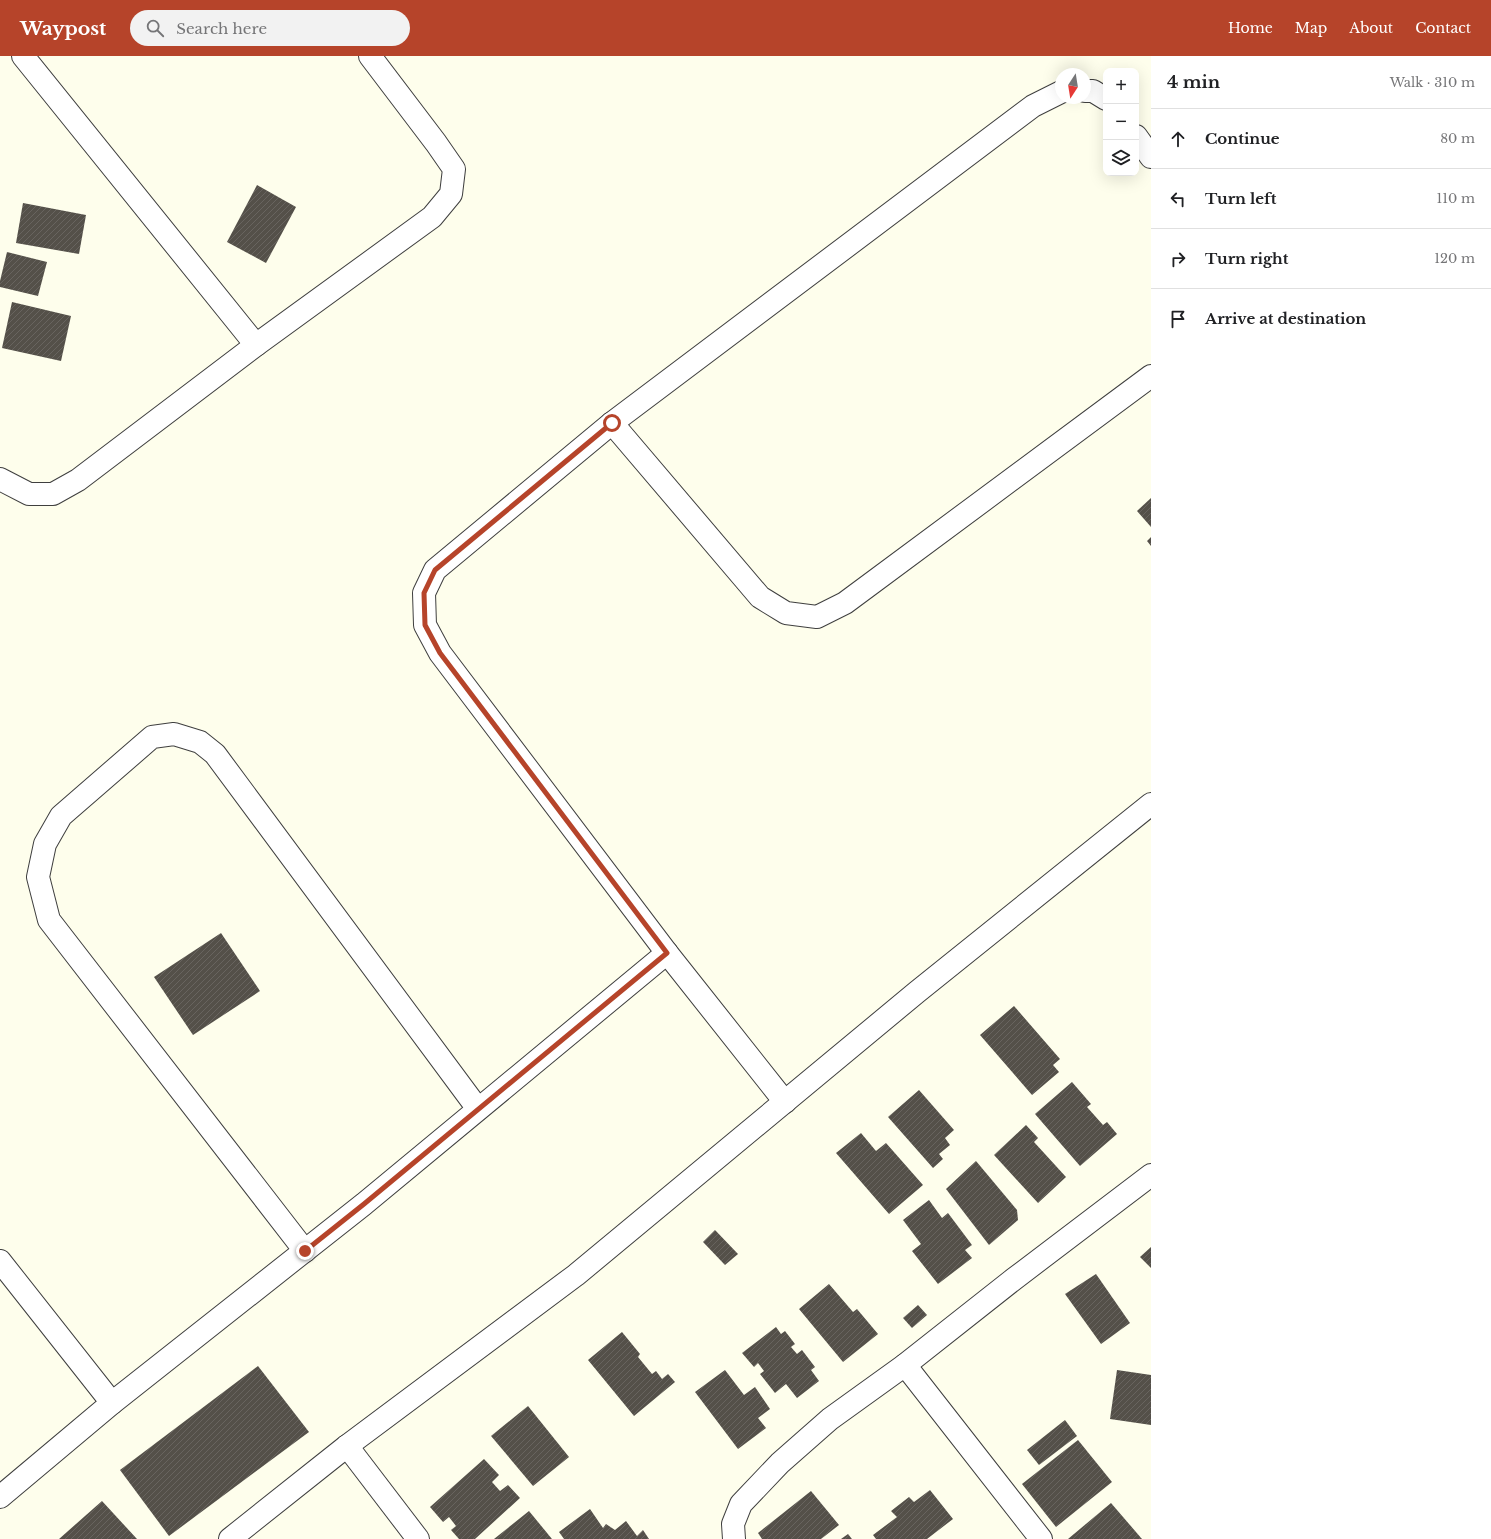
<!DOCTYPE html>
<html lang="en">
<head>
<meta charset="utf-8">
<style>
	body { margin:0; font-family:"Libre Baskerville",serif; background:#f2f2f2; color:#202124 }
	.controls { position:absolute; right:12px; top:12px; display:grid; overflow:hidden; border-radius:8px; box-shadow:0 4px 16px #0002 }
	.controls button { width:36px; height:36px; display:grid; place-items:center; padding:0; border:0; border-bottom:1px solid #e0e0e0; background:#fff; color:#202124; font:20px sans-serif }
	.compass { position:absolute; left:1055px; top:12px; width:36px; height:36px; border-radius:50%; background:#fff; box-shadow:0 4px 16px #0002; rotate:192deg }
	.stop { position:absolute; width:12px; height:12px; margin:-9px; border:3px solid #b6442a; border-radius:50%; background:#fff }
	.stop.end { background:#b6442a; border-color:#fff; box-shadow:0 1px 4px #0008 }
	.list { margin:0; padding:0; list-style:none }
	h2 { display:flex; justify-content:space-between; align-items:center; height:52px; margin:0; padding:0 16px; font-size:17px }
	h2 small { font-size:13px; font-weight:400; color:#757577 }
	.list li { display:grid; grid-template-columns:26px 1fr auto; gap:12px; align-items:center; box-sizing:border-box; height:60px; padding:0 16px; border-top:1px solid #e0e0e0 }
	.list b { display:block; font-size:15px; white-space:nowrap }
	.list em { font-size:13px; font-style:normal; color:#757577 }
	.icon { flex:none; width:22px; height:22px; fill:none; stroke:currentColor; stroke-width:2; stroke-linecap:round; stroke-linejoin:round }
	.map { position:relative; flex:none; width:1151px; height:1483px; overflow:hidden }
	header { display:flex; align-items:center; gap:24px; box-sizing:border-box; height:56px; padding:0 20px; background:#b6442a; color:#fff }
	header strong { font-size:19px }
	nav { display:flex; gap:22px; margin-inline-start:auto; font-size:14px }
	.search { width:280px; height:36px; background:#f2f2f2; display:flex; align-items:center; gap:10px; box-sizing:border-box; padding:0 14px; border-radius:22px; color:#757577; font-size:15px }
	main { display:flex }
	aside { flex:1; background:#fff }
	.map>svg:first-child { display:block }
</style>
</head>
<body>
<header>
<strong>Waypost</strong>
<div class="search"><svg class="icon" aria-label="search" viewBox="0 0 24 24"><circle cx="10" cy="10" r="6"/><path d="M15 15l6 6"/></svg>Search here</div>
<nav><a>Home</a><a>Map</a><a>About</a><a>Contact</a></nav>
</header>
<main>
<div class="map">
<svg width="1151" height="1483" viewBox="0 0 1151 1483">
	<defs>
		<pattern id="building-hatch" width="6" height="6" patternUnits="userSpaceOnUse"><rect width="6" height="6" fill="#545049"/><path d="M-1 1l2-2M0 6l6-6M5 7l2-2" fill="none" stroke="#68645f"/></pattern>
	</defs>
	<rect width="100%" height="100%" fill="#fefeec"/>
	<g fill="url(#building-hatch)">
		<path d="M257,129l39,22 -30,56 -39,-21z"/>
		<path d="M23,147l63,12 -7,39 -63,-11z"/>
		<path d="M7,196l40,10 -9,34 -38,-9v-6z"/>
		<path d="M12,246l59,14 -10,45 -59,-13z"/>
		<path d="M1151,442v29l-14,-16z"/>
		<path d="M1151,481v9l-4,-5z"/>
		<path d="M221,877l39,58 -67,44 -39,-58z"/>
		<path d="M1014,950l46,53 -7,6 6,7 -27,23 -52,-60z"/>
		<path d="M1072,1026l19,22 -4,3 16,18 4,-3 10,12 -37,32 -45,-52z"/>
		<path d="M919,1034l35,40 -9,8 5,7 -11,9 4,5 -10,9 -45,-51z"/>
		<path d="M1026,1069l12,13 -4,4 32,35 -28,26 -44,-48z"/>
		<path d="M861,1077l15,18 10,-8 37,42 -34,29 -53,-61z"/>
		<path d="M976,1105l41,49 1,10 -29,25 -43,-56z"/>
		<path d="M929,1144l13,18 6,-5 24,32 -7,5 7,8 -34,26 -26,-33 9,-7 -18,-24z"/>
		<path d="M715,1174l23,24 -13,11 -22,-23z"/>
		<path d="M1151,1191v21l-11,-11z"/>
		<path d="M1096,1218l34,49 -29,21 -36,-50z"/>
		<path d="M829,1228l24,28 4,-3 21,25 -35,28 -44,-53z"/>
		<path d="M918,1249l9,10 -15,13 -9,-10z"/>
		<path d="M776,1271l5,7 4,-3 10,13 -4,3 6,7 5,-4 13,17 -4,3 8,11 -22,17 -11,-14 -11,9 -15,-19 4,-3 -6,-8 -4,4 -12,-14z"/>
		<path d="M622,1276l18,22 -2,3 14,17 4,-3 6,8 6,-5 7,8 -41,34 -46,-56z"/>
		<path d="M258,1310l51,66 -140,104 -49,-66z"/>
		<path d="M725,1314l19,25 11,-8 15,22 -12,9 8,10 -28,21 -43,-57z"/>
		<path d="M1117,1314l34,5v50l-41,-6z"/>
		<path d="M528,1350l41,51 -36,29 -42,-50z"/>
		<path d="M1065,1364l12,16 -38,29 -12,-15z"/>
		<path d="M1078,1384l34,42 -56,45 -34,-43z"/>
		<path d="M484,1403l15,16 -7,7 8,9 8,-6 12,13 -45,41h-16l-8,-9 5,-4 -7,-9 -6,5 -13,-15z"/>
		<path d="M930,1434l23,29 -26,20h-51l-3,-4 24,-18 -6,-6 18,-14 5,5z"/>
		<path d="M811,1435l28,34 -18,14h-59l-4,-6z"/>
		<path d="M102,1445l35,38h-78z"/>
		<path d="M1111,1447l31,36h-74z"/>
		<path d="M590,1453l13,19 3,-4 9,6 11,-9 11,15 6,-6 6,9h-85l-5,-7z"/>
		<path d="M529,1455l23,28h-58z"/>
		<path d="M848,1478l4,5h-11z"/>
	</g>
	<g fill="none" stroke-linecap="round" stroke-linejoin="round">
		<g stroke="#3f3f3f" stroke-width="24">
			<g id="street">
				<path d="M23,0l233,289"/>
				<path d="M1085,35h8l13,8"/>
				<path d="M1136,80l15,21"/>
				<path d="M612,367l148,174 26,16 31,4 28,-14 306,-227"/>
				<path d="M0,423l29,15h24l25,-14 178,-135 176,-128 19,-23 3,-25 -18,-26 -66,-87"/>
				<path d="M785,1046l-118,-149 -227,-300 -15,-28 -1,-32 11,-23 177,-147 421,-317 28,-14"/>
				<path d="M305,1195l-256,-331 -11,-43 7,-33 16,-28 91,-79 22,-3 26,8 15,12 263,355"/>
				<path d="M0,1205l112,142"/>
				<path d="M905,1309l136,174"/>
				<path d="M347,1390l71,93"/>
				<path d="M0,1441l112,-94 252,-199 303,-251"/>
				<path d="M230,1483l117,-93 229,-171 341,-283 234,-188"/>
				<path d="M734,1483l-1,-15 8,-20 39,-41 50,-44 75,-54 109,-86 137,-104"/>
			</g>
		</g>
		<use href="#street" stroke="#fff" stroke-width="22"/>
	</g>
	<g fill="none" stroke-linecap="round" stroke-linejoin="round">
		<path stroke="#b6442a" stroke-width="5" d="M305,1195l59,-47 303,-251 -227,-300 -15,-28 -1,-32 11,-23 177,-147"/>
	</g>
</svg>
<div class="controls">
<button>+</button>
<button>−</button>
<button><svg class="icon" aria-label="layers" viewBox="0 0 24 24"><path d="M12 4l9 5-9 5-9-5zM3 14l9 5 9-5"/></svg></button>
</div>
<svg class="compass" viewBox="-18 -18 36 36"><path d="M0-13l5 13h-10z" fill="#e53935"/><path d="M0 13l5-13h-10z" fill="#757577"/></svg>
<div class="stop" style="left:612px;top:367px"></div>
<div class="stop end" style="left:305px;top:1195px"></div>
</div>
<aside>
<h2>4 min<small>Walk · 310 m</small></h2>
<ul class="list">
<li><svg class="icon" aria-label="ahead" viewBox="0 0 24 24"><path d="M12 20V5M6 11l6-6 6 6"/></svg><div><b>Continue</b></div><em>80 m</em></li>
<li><svg class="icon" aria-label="left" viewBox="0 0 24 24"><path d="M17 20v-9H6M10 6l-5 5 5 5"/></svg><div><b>Turn left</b></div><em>110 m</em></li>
<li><svg class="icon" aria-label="right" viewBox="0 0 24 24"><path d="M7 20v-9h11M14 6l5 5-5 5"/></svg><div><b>Turn right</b></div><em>120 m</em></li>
<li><svg class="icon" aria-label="arrive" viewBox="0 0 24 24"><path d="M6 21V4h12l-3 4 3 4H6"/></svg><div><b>Arrive at destination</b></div></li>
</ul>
</aside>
</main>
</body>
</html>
